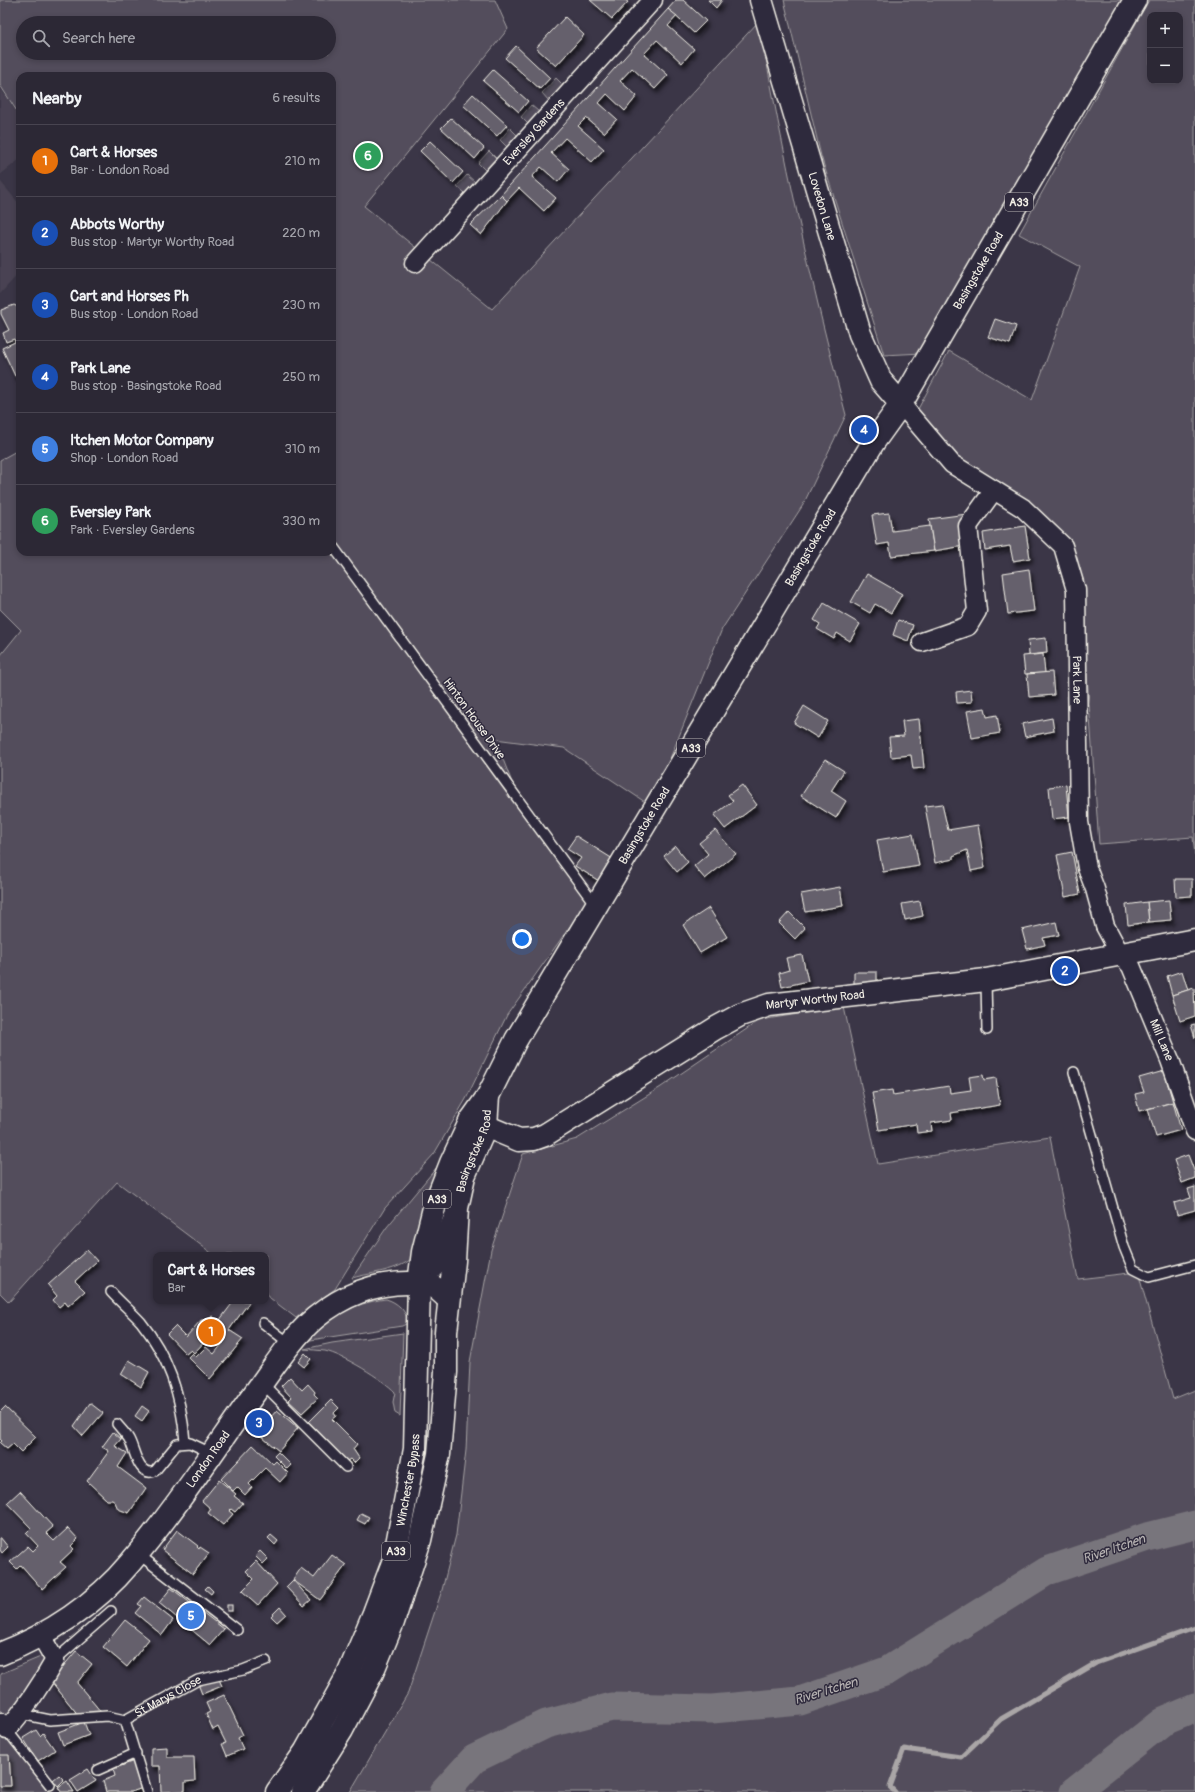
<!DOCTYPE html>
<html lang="en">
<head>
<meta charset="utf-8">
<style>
	body { margin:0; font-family:Pangolin,sans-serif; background:#383441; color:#f1f3f6 }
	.controls { position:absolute; right:12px; top:12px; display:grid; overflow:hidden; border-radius:8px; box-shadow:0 2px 6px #0003 }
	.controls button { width:36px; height:36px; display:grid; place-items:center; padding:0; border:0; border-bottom:1px solid #484450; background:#2c2835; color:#f1f3f6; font:20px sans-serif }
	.you { position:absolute; left:522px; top:939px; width:14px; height:14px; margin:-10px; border:3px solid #fff; border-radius:50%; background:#1a73e8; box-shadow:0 0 0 6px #1a73e833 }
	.badge { display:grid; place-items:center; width:26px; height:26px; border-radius:50%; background:#ffd166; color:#fff; font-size:13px; font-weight:700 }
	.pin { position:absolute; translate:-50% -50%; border:2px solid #fff; box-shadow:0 1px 4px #0006 }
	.popup { position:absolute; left:153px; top:1252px; width:116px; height:52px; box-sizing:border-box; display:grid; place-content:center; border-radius:8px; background:#2c2835; filter:drop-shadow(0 1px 3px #0005); font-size:13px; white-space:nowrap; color:#a6a6ad }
	.popup b { font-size:15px; color:#f1f3f6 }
	.popup::after { content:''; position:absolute; left:50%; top:100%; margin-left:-8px; border:8px solid transparent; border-top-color:#2c2835 }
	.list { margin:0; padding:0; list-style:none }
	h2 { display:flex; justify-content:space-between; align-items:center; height:52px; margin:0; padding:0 16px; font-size:17px }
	h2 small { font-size:13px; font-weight:400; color:#a6a6ad }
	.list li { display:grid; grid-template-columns:26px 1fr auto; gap:12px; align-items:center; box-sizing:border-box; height:72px; padding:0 16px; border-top:1px solid #484450 }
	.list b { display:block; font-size:15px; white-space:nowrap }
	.list p { margin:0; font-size:13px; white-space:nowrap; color:#a6a6ad }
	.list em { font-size:13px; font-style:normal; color:#a6a6ad }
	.icon { flex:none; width:22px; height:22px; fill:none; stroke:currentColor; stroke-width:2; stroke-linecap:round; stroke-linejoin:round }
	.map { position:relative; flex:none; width:1195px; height:1792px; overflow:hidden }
	.search { position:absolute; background:#2c2835; box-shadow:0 2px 6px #0003; left:16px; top:16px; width:320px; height:44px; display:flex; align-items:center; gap:10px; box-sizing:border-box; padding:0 14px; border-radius:22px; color:#a6a6ad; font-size:15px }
	.panel { position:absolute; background:#2c2835; box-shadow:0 2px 6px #0003; left:16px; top:72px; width:320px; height:484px; border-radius:12px }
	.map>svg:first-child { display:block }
</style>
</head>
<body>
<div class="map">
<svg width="1195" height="1792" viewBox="0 0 1195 1792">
	<defs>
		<filter id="shadow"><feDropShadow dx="2.5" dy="4.5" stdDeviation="2" flood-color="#0009"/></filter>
	</defs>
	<rect width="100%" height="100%" fill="#3b3647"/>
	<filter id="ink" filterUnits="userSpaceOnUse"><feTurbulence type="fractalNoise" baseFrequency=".025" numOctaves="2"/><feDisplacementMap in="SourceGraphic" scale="8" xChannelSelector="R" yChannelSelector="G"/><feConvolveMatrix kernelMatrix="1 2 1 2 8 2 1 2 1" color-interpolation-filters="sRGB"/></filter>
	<g filter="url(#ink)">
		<g fill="#484352">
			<path d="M0,88l20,29v42l-20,16z"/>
			<path d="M0,181l20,24v67l-20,22z"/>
		</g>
		<g fill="#534e5c" stroke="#a4a0a2" fill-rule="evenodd">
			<path d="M0,0h495l13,29 -144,177 128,103 267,-288c24,133 52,263 87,394l-43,90 -81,124 -71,177 -87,-58 -69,-9 20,51 75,108 -83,117 -41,84 -32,55 -49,54 -50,81 -39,29 -30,-23v-40h-52l-97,-73 -108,120 -9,-9v-637l21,-26 -21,-21v-149l20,-11v103h312v-476h-312v40l-20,-31zM23,23h306v30h-306z"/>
			<path d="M784,0h339l-201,353 -38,2 -63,-199z"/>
			<path d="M1149,0h46v856l-2,-19 -94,7 -18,-253 -9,-47 -43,-41 -70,-45 -41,-49 31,-58 83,49 48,-133 -61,-33zM1150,15h30v66h-30z"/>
			<path d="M556,78l7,7 -14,16 -7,-8z"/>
			<path d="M531,105l8,7 -11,12 -7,-7z"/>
			<path d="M510,128l7,7 -10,12 -7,-7z"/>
			<path d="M489,151l7,7 -11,12 -7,-7z"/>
			<path d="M467,175l8,7 -10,11 -8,-7z"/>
			<path d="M844,1007l34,157 172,-27 28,142 60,-7 35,127 22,-9v402h-845l58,-99 34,-103 14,-55 10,-85 4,-88 21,-112 32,-96 54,-15 84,-52 99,-67z"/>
			<path d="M442,1161l-25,93c-16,17 -43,18 -65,24l35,-51z"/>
			<path d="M386,1299c11,3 21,12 22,24l-6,3 -98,15c23,-23 49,-38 82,-42z"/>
			<path d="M403,1333l-3,83 -5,-3 -2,-11 2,-10c-12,-13 -52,-37 -70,-41 -7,-1 -14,-1 -21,-2l28,-6z"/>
			<path d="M50,1653l5,9 -48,56 -7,-8v-36z"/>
			<path d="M0,1731l50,61h-50z"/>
		</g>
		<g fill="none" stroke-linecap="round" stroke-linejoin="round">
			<path stroke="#aaa6a7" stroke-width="5" d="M895,1792l-5,-5 14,-38 57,8 40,-38 95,-56 99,-35"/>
			<g stroke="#78747b" stroke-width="29">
				<path d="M444,1792l30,-33 72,-35 66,-17 100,2 88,-8 87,-30 160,-100 100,-34 48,-12"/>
				<path d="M1074,1792l88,-70 33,-14"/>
			</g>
		</g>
		<g fill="#65616c" stroke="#f4f1e8" filter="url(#shadow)">
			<path d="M590,0h35l3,2 -16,17z"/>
			<path d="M676,0h7l23,21 -12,12 -26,-24z"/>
			<path d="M708,0h14l-6,8z"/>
			<path d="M668,9l9,7 -9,10 26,23 -12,14 -25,-23 -13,14 24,21 -13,14 -23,-21 -12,13 17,15 -12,15 -18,-17 -8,9 18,16 -13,14 -18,-15 -8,8 26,23 -12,13 -27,-24 -14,15 18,16 -11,13 -17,-15 -9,10 24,21 -12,13 -25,-23 -12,13 -6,-6z"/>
			<path d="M565,17l19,18 -28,31 -20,-18z"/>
			<path d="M516,46l34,32 -10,11 -35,-31z"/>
			<path d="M493,70l35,31 -9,11 -36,-31z"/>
			<path d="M473,94l34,31 -10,11 -34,-31z"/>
			<path d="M451,118l33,30 -9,11 -34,-31z"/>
			<path d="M430,141l33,31 -10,11 -33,-32z"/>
			<path d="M501,195l6,6 -26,34 -11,-10z"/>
			<path d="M14,305l6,3 -1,70 -4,-2 -13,-28 13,-6 -1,-3 -8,3 -3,-9 6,-3 -8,-16v-4z"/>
			<path d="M995,319l21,7 -6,18 -22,-7z"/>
			<path d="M889,513l3,18 38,-5 4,25 -43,5 -2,-13 -12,2 -5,-30z"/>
			<path d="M967,514l1,6 -8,1 4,25 -30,5 -5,-32z"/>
			<path d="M1025,526l5,32 -17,3 -3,-15 -25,4 -2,-17z"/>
			<path d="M1029,569l5,42 -26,3 -5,-41z"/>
			<path d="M867,574l35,20 -11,19 -16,-9 -5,9 -19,-11z"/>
			<path d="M824,603l36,21 -10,17 -13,-8 -3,6 -17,-10 3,-5 -6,-4z"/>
			<path d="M898,620l15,5 -5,16 -15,-6z"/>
			<path d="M1046,638l1,15 -18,2 -1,-15z"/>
			<path d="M1043,654l2,19 -20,1 -2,-18z"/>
			<path d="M1052,672l2,23 -25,2 -2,-23z"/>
			<path d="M971,690l1,12 -15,1 -1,-11z"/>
			<path d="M804,706l24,15 -10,17 -24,-15z"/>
			<path d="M985,708l2,9 10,-2 3,18 -28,5 -5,-27z"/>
			<path d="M1052,718l2,13 -29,6 -3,-13z"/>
			<path d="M919,719l5,49 -11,1 -2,-14 -20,2 -2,-20 15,-1 -2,-15z"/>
			<path d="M825,759l19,12 -13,20 15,10 -10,17 -35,-22z"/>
			<path d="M742,785l15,20 -32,24 -11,-14 19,-14 -5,-6z"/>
			<path d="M1066,785l3,32 -17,2 -3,-32z"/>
			<path d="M942,804l6,26 30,-5 7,43 -14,3 -4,-21 -14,6v3l-18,4 -10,-57z"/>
			<path d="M715,830l21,24 -31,25 -11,-13 14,-12 -9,-11z"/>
			<path d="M913,834l6,32 -36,6 -6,-32z"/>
			<path d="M576,836l37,23 -14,22 -24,-15 6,-8 -14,-9z"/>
			<path d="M675,846l13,16 -11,10 -13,-16z"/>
			<path d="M1072,852l8,42 -15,3 -8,-42z"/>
			<path d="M1175,879h17v17l-16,1z"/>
			<path d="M840,887l3,19 -38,6 -4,-18z"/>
			<path d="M1169,900l2,20 -22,2 -2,-20z"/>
			<path d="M920,901l3,15 -18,4 -3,-16z"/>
			<path d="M1147,902l2,20 -21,3 -2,-20z"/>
			<path d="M709,908l18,29 -27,16 -17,-28z"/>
			<path d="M789,912l16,16 -10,11 -16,-16z"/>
			<path d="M1056,922l3,13 -16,3 2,7 -18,4 -5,-19z"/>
			<path d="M802,955l6,26 -26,6 -3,-14 10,-3 -3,-12z"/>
			<path d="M1182,971l6,19 -16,5 -5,-19z"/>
			<path d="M854,972h23v15l-23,1z"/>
			<path d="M1194,988l1,28 -15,5 -8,-26z"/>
			<path d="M1195,1024v14l-4,-13z"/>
			<path d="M1164,1071l9,31 -34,9 -4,-17 9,-2 -5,-14z"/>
			<path d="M983,1075l1,5 12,-2 4,27 -49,8 1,7 -21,3 1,8 -15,2 -1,-9 -37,6 -7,-37 20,-3 1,5 56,-9 1,7 21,-3 -2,-13z"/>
			<path d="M1173,1102l8,28 -25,7 -8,-28z"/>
			<path d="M1188,1155l7,18v5l-13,5 -8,-23z"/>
			<path d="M1195,1187v23l-18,5 -3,-12 17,-5 -3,-9z"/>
			<path d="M87,1250l10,11 -22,20 10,10 -17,15 -3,-4 -6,5 -6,-7 4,-4 -9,-11z"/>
			<path d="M234,1301h16l-21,29 14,9 -33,40 -22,-22 4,-4 4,4 10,-10 8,7 9,-11 -11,-9 -18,19 -3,-3 -5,4 -19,-20 8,-8 11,11 15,-17h7l4,-4 7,5z"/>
			<path d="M305,1353l6,6 -7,8 -6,-5z"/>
			<path d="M129,1360l20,12 -8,15 -20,-13z"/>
			<path d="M290,1377l12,13 6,-6 7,8 -1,2 4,4 -16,15 -14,-13 3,-3 -10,-11z"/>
			<path d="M331,1400l8,8 -5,5 2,3 -4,3 25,25 -4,5 6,9 -5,5 -4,-4 -3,2 -38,-39z"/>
			<path d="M90,1403l13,10 -20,23 -9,-10z"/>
			<path d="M142,1406l7,5 -7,10 -7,-5z"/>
			<path d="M5,1407l31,30 -15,15 -8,-8 -6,5 -7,-6 2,-2 -2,-2v-27z"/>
			<path d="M277,1410l21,18 -19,23 -22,-18z"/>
			<path d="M113,1432l8,7 -6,7 12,7 -9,14 28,21 -17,25 -11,-4 -3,-7 -3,-2h-5l-20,-19 22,-30 -7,-4z"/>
			<path d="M253,1445l20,19 3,-3 12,12 -8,9 -15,-14 -16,16 3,3 -7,8 -8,-8 -4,4 -12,-12z"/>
			<path d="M278,1452l13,13 -4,4 -13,-13z"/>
			<path d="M219,1480l17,14 -2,2 9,7 -8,9 -4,-3 -2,2 4,3 -10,11 -15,-12 3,-4 -9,-8z"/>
			<path d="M20,1491l33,36 -7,6 8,8 14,-13 10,11 -7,7 3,3 -14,13 6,5 -24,22 -21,-24 -4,4 -7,-7 18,-16 5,5 5,-5 -12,-13 5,-5 -24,-25z"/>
			<path d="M361,1513l8,4 -4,7 -8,-4z"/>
			<path d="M177,1530l21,16 -1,1 2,2 1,-2 9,6 -16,21 -31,-24z"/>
			<path d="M271,1535l7,6 -3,4 -7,-7z"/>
			<path d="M0,1537l8,10 -6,6 -2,-3z"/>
			<path d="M260,1551l8,8 -5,5 -8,-8z"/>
			<path d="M332,1555l14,10 -26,35 -27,-20 8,-12 13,10z"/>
			<path d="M256,1561l21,23 -19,21 -16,-14 12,-12 -8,-8z"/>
			<path d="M293,1580l18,20 -7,6 -18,-19z"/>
			<path d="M208,1586l5,5 -2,3 -6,-5z"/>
			<path d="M171,1588l53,41 -14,16 -51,-42z"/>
			<path d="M144,1597l29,23 -11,15 -27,-22 6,-7 -3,-2z"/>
			<rect x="227" y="1605" width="5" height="6"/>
			<path d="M280,1607l6,7 -9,8 -6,-6z"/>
			<path d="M125,1620l24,19 -22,28 -24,-20z"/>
			<path d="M76,1651l16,13 -15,19 24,29 -22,4 -28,-35z"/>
			<path d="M218,1677l4,9 -20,8 -4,-10z"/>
			<path d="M224,1695l19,40 -5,3 5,11 -16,7 -5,-12 4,-1 -8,-16 -5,3 -7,-16 4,-2 -4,-9z"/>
			<path d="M84,1722l5,13 -26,10 -5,-13z"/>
			<path d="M36,1730l4,6 3,-3 12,17 -17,11 -15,-23z"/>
			<path d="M167,1747v10h27l1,24 -10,1v9l-24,1 -1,-26h-9v-18z"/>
			<path d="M0,1755h9l2,31h-11z"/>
			<path d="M134,1761l9,27 -12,4h-25l-3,-11 12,-5 -2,-7z"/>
			<path d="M88,1769l8,12 -18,11 -8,-12z"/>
			<path d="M59,1775l5,5 -6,6 -5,-6z"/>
			<path d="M67,1781l7,11h-13l-3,-5z"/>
		</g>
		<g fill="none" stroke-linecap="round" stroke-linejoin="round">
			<g stroke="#f4f1e8" stroke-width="12">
				<g id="service">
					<path d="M332,545l264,361"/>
					<path d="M986,980l1,50"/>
					<path d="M1074,1072l50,175 9,22 16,8 46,-12"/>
					<path d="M111,1292c9,10 21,20 30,30 28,35 41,77 44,120"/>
					<path d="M263,1323l27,21"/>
					<path d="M262,1383l84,84"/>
					<path d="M117,1424c4,5 9,10 12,15 6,11 9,39 26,32l22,-27 13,-1 21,10"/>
					<path d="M137,1553l100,77"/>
					<path d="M55,1660l56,-49"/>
					<path id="s1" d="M21,1714l29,6 57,-4 18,4 73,-40 45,-10 23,-9"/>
					<path d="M125,1720l22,72"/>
					<path d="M7,1730l43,55"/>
					<path d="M98,1770l38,-17"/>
				</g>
			</g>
			<g stroke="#f4f1e8" stroke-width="21">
				<g id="minor">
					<path id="s2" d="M415,263l238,-263"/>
					<path id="s3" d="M901,404l51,60 71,44 40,38 13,44 3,232 8,46 8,21 10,37 15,28 11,12 39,94 25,71"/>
					<path d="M922,642l46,-16 9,-15 -9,-85 26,-36"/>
					<path d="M0,1722l7,8c19,-22 34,-45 48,-70l-14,-24"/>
				</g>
			</g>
			<g stroke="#f4f1e8" stroke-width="25">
				<g id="tertiary">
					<path id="s4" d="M761,0l99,334 21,47 20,23"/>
				</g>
			</g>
			<g stroke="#f4f1e8" stroke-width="25">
				<g id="secondary">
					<path id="s5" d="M471,1120l48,20 15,-1 11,-4 171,-107 24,-13 29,-10 217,-25 209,-40"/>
					<path d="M419,1283l17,-20 19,-45"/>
					<path id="s6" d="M0,1654c49,-19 96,-50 130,-91 44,-52 82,-110 121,-165 18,-24 41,-61 64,-80 27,-22 58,-35 93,-35 7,0 15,0 22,2 6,2 14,10 19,15"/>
				</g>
			</g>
			<g stroke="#f4f1e8" stroke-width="25">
				<g id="primary">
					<path id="s7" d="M277,1792l28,-40 43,-77 26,-62 20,-53 21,-111 4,-166 4,-31 12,-48 16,-41 20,-43 17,-24 28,-56 357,-597 28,-39 234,-404"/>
					<path id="s8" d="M303,1792l39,-62 30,-57 21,-51 27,-82 19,-86 7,-82v-40l8,-71 3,-53 7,-32 22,-50 2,-30"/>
				</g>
			</g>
			<use href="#service" stroke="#2f2a3d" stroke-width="9"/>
			<use href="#minor" stroke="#2f2a3d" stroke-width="18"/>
			<use href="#tertiary" stroke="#2f2a3d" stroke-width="22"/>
			<use href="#secondary" stroke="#2f2a3d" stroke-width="22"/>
			<use href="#primary" stroke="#2f2a3d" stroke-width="22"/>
		</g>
	</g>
	<g text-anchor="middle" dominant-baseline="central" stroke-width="3" stroke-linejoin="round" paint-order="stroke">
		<g fill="#2f2a3d" stroke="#b9b5b5" stroke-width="1">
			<rect x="1005" y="193" width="28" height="18" rx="3"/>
			<rect x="677" y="739" width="28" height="18" rx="3"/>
			<rect x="423" y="1190" width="28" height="18" rx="3"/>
			<rect x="382" y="1542" width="28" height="18" rx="3"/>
		</g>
		<g font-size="11" font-weight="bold" fill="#f4f1e8">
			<text x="1019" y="202">A33</text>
			<text x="691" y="748">A33</text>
			<text x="437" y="1199">A33</text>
			<text x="396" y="1551">A33</text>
		</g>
		<g font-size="12" fill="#f4f1e8" stroke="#2f2a3d">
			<text stroke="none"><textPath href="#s2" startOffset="177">Eversley Gardens</textPath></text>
			<text stroke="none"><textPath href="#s4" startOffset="215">Lovedon Lane</textPath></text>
			<text stroke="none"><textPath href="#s7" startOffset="1702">Basingstoke Road</textPath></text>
			<text stroke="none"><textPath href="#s7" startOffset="1378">Basingstoke Road</textPath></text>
			<text stroke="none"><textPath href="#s3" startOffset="353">Park Lane</textPath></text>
			<text transform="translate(474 719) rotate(54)">Hinton House Drive</text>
			<text stroke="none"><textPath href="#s7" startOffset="1054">Basingstoke Road</textPath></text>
			<text stroke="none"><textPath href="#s5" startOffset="385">Martyr Worthy Road</textPath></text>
			<text stroke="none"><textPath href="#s3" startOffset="731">Mill Lane</textPath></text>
			<text stroke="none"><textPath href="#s8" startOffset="674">Basingstoke Road</textPath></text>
			<text stroke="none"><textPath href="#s6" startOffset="290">London Road</textPath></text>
			<text stroke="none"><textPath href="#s7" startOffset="342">Winchester Bypass</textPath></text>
			<text stroke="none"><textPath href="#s1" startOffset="154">St Marys Close</textPath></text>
		</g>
		<g font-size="13" font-style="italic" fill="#b6b2b2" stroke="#2f2a3d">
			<text transform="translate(1114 1549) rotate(-19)">River Itchen</text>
			<text transform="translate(826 1691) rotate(-17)">River Itchen</text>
		</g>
	</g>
</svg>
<div class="controls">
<button>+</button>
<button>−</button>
</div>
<div class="you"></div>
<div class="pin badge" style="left:211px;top:1332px;background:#e8710a">1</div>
<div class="popup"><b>Cart &amp; Horses</b>Bar</div>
<div class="pin badge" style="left:1065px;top:971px;background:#1a4fb4">2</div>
<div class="pin badge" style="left:259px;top:1423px;background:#1a4fb4">3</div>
<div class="pin badge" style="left:864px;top:430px;background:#1a4fb4">4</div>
<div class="pin badge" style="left:191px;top:1616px;background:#3f7fe0">5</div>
<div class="pin badge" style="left:368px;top:156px;background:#2e9e5b">6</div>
<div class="search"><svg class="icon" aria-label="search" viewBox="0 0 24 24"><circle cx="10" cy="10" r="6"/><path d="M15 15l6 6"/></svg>Search here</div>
<section class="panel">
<h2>Nearby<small>6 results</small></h2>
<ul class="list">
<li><span class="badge" style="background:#e8710a">1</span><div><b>Cart &amp; Horses</b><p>Bar · London Road</p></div><em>210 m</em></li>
<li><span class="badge" style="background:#1a4fb4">2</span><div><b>Abbots Worthy</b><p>Bus stop · Martyr Worthy Road</p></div><em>220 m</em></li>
<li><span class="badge" style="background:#1a4fb4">3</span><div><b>Cart and Horses Ph</b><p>Bus stop · London Road</p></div><em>230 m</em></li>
<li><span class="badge" style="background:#1a4fb4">4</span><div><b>Park Lane</b><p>Bus stop · Basingstoke Road</p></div><em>250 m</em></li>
<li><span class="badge" style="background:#3f7fe0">5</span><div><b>Itchen Motor Company</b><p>Shop · London Road</p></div><em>310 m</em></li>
<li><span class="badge" style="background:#2e9e5b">6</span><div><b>Eversley Park</b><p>Park · Eversley Gardens</p></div><em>330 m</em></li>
</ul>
</section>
</div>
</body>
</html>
